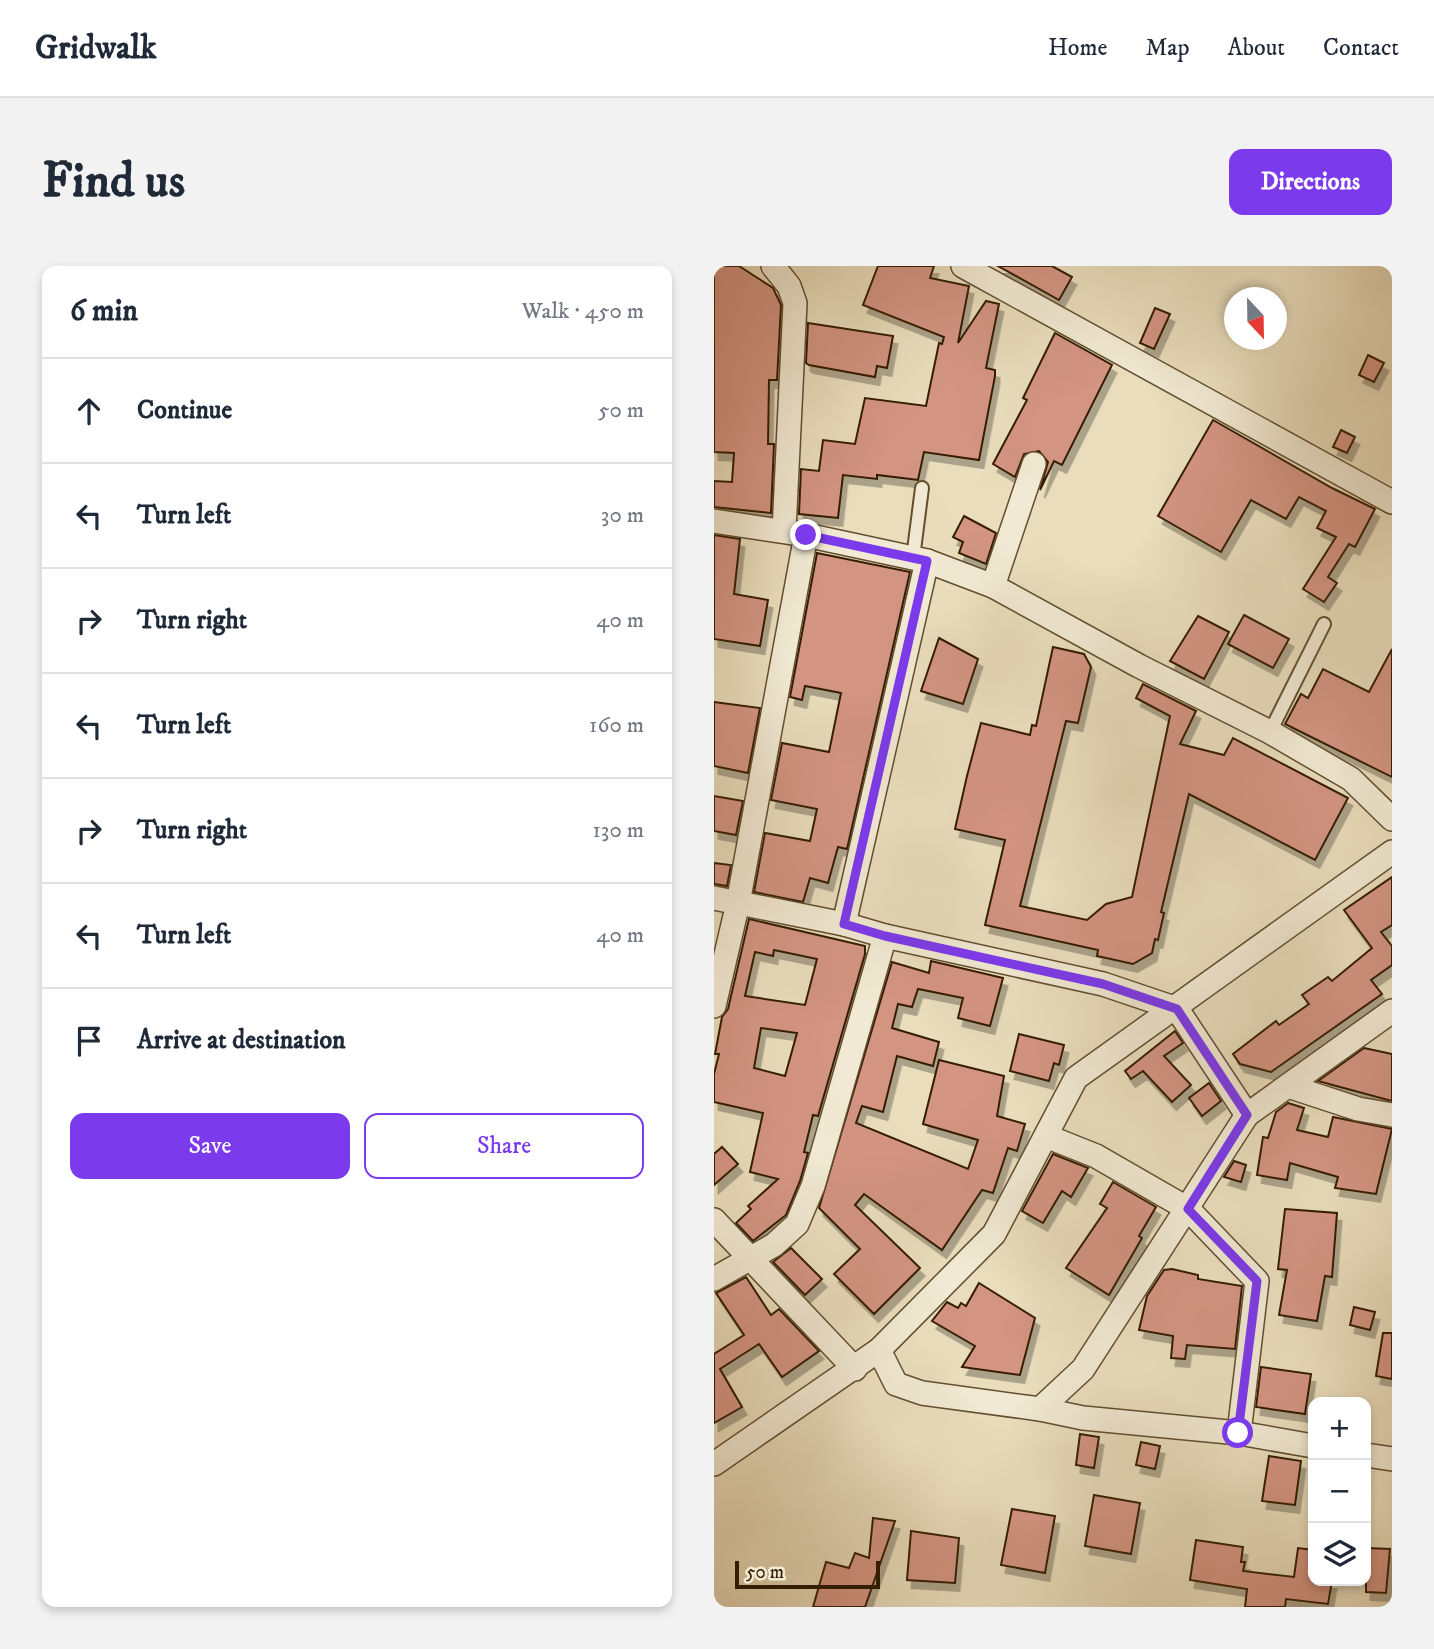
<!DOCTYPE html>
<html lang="en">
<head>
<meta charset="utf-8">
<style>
	body { margin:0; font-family:"IM FELL DW Pica",serif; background:#f2f2f3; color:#1f2937 }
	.controls { position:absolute; right:21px; bottom:21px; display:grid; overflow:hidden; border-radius:14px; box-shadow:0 4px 10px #0003 }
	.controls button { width:63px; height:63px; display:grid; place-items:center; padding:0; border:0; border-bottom:2px solid #e0e1e3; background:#fff; color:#1f2937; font:35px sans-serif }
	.compass { position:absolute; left:510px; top:21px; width:63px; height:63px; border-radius:50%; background:#fff; box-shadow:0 4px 10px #0003; rotate:158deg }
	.scale { position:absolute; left:21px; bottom:18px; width:145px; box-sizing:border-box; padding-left:7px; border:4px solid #351e00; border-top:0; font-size:19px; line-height:24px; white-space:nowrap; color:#351e00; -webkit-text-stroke:5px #f1e9d3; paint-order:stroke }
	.stop { position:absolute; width:21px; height:21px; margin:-16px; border:5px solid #7c3aed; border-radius:50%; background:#fff }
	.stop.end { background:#7c3aed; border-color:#fff; box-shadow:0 2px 7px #0008 }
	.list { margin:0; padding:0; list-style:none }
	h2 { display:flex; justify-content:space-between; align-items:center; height:91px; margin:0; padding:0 28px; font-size:30px }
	h2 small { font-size:23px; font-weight:400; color:#747a83 }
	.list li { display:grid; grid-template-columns:46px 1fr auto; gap:21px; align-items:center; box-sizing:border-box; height:105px; padding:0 28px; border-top:2px solid #e0e1e3 }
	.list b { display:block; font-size:26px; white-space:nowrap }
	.list em { font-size:23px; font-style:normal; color:#747a83 }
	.actions { display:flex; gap:14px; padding:21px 28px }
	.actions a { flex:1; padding:16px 0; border:2px solid #7c3aed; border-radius:14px; text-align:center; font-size:24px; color:#7c3aed }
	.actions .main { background:#7c3aed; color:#fff }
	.icon { flex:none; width:38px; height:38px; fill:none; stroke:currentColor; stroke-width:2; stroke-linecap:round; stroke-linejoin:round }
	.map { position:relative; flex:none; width:678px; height:1341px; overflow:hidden; border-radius:14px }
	header { display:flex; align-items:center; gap:42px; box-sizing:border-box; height:98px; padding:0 35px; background:#fff; border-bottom:2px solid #e0e1e3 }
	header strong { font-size:33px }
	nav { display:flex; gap:38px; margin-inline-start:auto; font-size:24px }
	.intro { display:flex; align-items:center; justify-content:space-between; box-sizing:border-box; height:168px; padding:0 42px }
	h1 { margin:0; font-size:49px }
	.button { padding:18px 32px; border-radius:14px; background:#7c3aed; color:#fff; font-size:24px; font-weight:700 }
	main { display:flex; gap:42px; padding:0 42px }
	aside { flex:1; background:#fff; border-radius:14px; box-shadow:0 4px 10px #0003 }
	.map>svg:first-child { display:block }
</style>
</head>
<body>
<header>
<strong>Gridwalk</strong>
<nav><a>Home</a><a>Map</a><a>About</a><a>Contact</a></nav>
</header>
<div class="intro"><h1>Find us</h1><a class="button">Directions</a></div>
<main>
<aside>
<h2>6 min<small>Walk · 450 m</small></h2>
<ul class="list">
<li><svg class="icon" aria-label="ahead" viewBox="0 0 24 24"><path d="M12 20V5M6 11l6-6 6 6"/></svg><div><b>Continue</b></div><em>50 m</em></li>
<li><svg class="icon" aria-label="left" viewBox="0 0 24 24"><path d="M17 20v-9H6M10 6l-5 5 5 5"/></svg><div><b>Turn left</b></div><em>30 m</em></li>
<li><svg class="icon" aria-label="right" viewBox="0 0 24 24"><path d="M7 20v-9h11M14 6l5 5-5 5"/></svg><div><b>Turn right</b></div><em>40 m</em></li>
<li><svg class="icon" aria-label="left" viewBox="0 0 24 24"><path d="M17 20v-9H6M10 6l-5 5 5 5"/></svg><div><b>Turn left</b></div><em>160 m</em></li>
<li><svg class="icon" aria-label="right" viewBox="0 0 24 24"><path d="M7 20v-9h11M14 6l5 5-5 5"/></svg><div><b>Turn right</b></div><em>130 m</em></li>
<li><svg class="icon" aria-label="left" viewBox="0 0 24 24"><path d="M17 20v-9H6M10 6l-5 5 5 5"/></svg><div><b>Turn left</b></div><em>40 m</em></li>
<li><svg class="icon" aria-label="arrive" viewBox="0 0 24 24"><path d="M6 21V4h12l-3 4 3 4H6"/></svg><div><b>Arrive at destination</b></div></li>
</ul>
<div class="actions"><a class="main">Save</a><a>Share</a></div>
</aside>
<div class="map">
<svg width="678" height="1341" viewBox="0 0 678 1341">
	<defs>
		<filter id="shadow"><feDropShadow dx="4.5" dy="8" stdDeviation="0" flood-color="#0004"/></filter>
	</defs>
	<rect width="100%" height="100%" fill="#e9ddbc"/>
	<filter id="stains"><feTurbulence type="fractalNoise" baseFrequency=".00286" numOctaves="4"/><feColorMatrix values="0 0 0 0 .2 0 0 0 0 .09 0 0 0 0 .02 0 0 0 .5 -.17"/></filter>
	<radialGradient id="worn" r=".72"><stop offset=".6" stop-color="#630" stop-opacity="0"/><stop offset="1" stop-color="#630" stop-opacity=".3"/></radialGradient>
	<g fill="#d39482" stroke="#351e00" stroke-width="2" fill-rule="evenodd" filter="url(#shadow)">
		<path d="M0,0h25l34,22 8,17 -4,75h-8l-1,64h6l-3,69 -57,-6v-26l18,1 2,-29 -20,-1z"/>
		<path d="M164,0h56l-4,12 39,8 -11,57 28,-42 13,3 -13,64 9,2v6l-16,84 -55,-8 -6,28 -41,-5v4l-34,-4 -5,43 -39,-4 2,-45 18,2 4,-31 32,4 10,-46 61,8 13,-63 3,1 2,-7 -81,-32z"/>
		<path d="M284,0h54l20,11 -13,23z"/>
		<path d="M441,42l15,6 -16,35 -14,-6z"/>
		<path d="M94,57l85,13 -6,32 -10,-2 -2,11 -66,-12 -3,-2z"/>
		<path d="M341,67l57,32 -50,100 -8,-4 -14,29 8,-28 -9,-11 -15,3 -9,23 -22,-13 34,-64 -4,-2z"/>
		<path d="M654,89l16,8 -10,19 -15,-7z"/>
		<path d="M499,154l119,68 43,21 -20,38 -6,-3 -21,33 9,6 -13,19 -21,-13 33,-52 -19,-9 9,-17 -27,-14 -13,22 -35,-19 -30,52 -63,-36z"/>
		<path d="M627,164l14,7 -8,16 -14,-6z"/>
		<path d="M250,250l32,17 -10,31 -27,-11 4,-11 -10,-5z"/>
		<path d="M0,269l26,4 -6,55 34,6 -8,46 -46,-7z"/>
		<path d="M103,287l93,19 -63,277 -9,-2 -10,36 -18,-5 -7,24 -49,-10 11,-59 45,8 7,-32 -46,-9 11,-57 47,9 12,-59 -36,-7 -3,14 -12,-3z"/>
		<path d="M530,349l45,24 -16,29 -45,-24z"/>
		<path d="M484,350l31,16 -25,47 -34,-18z"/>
		<path d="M225,372l39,21 -15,45 -42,-13z"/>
		<path d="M339,381l31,7 7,13 -13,56 -12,-2 -46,185 67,14 19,-16 26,-7 38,-181 -34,-18 7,-14 53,27 -16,33 44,11 9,-17 115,60 -33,62 -126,-66 -28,118 3,1 -6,27 -3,-1 -3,14 -19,11 -36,-8 1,-6 -113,-25 20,-85 -50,-11 12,-53 14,-53 49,12 2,-10 4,1z"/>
		<path d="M678,383v128l-107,-53 16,-30 7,4 15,-29 46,23z"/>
		<path d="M0,436l46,6 -12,65 -34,-7z"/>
		<path d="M0,530l29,5 -7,34 -22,-4z"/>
		<path d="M0,597l17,2 -4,21 -13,-2z"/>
		<path d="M678,611v48l-11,7 11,14v19l-21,15 11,14 -111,78 -31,-8 -7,-10 43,-33 3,4 30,-21 -7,-9 26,-18 4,4 40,-33 -28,-38z"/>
		<path d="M35,653l116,27v8l-47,162 -5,-1 -9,37 4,1 -8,28 -14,34 -33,26 -17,-18 15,-14 -3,-3 30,-27 -28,-7 13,-59 -49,-11v-28l5,-20h-4l7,-37 6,-8zM60,684l43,9 -12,46 -60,-9 10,-44 18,4zM47,762l36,5 -12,43 -31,-8z"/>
		<path d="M217,695l72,17 -13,48 -32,-8 5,-20 -45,-9 -6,18 -14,-3 -6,24 47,14 -6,24 -36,-10 -14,56 -21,-6 -6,17 112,46 10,-29 -55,-16 16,-64 65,16 -7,40 28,8 -8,27 -9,-3 -15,45 -11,-3 -40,60 -78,-56 -9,11 65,63 -46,46 -40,-40 26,-25 -41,-41 73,-246 37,11z"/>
		<path d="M461,765l8,12 -19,13 27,29 -19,17 -29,-31 -12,8 -6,-8z"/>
		<path d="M305,768l45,11 -5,20 -5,-2 -5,18 -39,-10z"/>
		<path d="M650,782l28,6v47l-74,-20z"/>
		<path d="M495,817l12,18 -19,15 -13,-18z"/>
		<path d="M574,837l16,5 -7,22 31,7 5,-20 59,12 -16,65 -41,-6 3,-11 -48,-14 -3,17 -30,-5 6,-38 5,1 8,-26z"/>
		<path d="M8,881l16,17 -24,21v-31z"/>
		<path d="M339,888l35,14 -17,29 -9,-6 -19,32 -21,-12z"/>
		<path d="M520,895l12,4 -5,17 -17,-5z"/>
		<path d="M399,916l43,25 -17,29 3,2 -33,57 -43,-27 41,-60 -7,-4z"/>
		<path d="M571,943l52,4 -5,64 -7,-1 -8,45 -38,-6 8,-45 -9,-1z"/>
		<path d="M77,982l31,31 -17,16 -32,-33z"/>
		<path d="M458,1003l26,6v4l44,7 -7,63 -48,-4 -2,14 -14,-1 2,-22 -34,-6 8,-34 17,-26z"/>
		<path d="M32,1011l25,38 8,-6 40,42 -37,26 -23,-33 -39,25 22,38 -28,16v-69l30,-19 -28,-42z"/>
		<path d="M265,1017l56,35 -15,57 -58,-8 13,-21 -43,-25 15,-19 11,6 3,-5 5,3z"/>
		<path d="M640,1041l21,5 -5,18 -20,-5z"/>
		<path d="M669,1067h9v46l-16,-3z"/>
		<path d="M547,1101l50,7 -6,40 -49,-7z"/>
		<path d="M366,1168l19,3 -5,31 -18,-3z"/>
		<path d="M427,1176l19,4 -5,23 -19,-4z"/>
		<path d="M555,1190l32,5 -6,44 -33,-4z"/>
		<path d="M380,1229l46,8 -9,51 -46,-8z"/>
		<path d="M298,1243l43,7 -10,57 -44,-8z"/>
		<path d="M159,1252l22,3 -30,86h-52l13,-45 23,6 6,-15 14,5z"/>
		<path d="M197,1265l48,7 -4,45 -48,-3z"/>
		<path d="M482,1274l47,7 -2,15h4l-2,9 51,6 4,-29 15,2v31h19l-4,23 -42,-5 -1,8h-40l2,-18 -57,-9z"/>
		<path d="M652,1282l24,1 -4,44 -20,-1z"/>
	</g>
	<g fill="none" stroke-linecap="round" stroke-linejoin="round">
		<g stroke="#624e2f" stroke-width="16">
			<g id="service">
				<path d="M199,292l9,-70"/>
				<path d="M556,466l54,-108"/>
			</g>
		</g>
		<g stroke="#624e2f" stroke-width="26">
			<g id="minor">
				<path d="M59,0l16,20 6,17 -11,228"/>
				<path d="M249,0l429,236"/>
				<path d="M0,255l92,14 121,26 66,25 146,80 131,66 81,47 41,40"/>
				<path d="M279,320l41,-122"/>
				<path d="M0,632l130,26 41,12 218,48 74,25 70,106 145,-104"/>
				<path d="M130,658l83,-363"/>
				<path d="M0,740l24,-103 68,-368"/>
				<path d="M574,820l70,23 34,6"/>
				<path d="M332,870l50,20 92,53 69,72 -18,152"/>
				<path d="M0,954l141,149"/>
				<path d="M0,1013l60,-34 23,-21 16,-38 72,-250"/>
				<path d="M165,1084l17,34 26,9 118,16 43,9 156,15 74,13"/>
				<path d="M326,1143l43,-40 164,-254"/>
				<path d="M652,1189l26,4"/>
				<path d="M0,1198l165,-114 115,-116 82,-156 316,-226"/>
			</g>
		</g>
		<use href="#service" stroke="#f1e9d3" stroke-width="12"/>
		<use href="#minor" stroke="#f1e9d3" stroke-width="23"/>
	</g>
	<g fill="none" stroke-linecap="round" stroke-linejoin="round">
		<path stroke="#7c3aed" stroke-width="9" d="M92,269l121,26 -83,363 41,12 218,48 74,25 70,106 -59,94 69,72 -19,152"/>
	</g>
	<rect width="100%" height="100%" filter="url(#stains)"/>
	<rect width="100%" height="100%" fill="url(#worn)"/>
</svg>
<div class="controls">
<button>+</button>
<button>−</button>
<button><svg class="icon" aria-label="layers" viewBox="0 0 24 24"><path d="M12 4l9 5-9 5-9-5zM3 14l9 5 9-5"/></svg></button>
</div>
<svg class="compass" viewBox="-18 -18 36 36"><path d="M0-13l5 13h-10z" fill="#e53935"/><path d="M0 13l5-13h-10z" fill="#747a83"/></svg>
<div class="scale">50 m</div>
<div class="stop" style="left:524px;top:1167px"></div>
<div class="stop end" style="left:92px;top:269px"></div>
</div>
</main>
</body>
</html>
